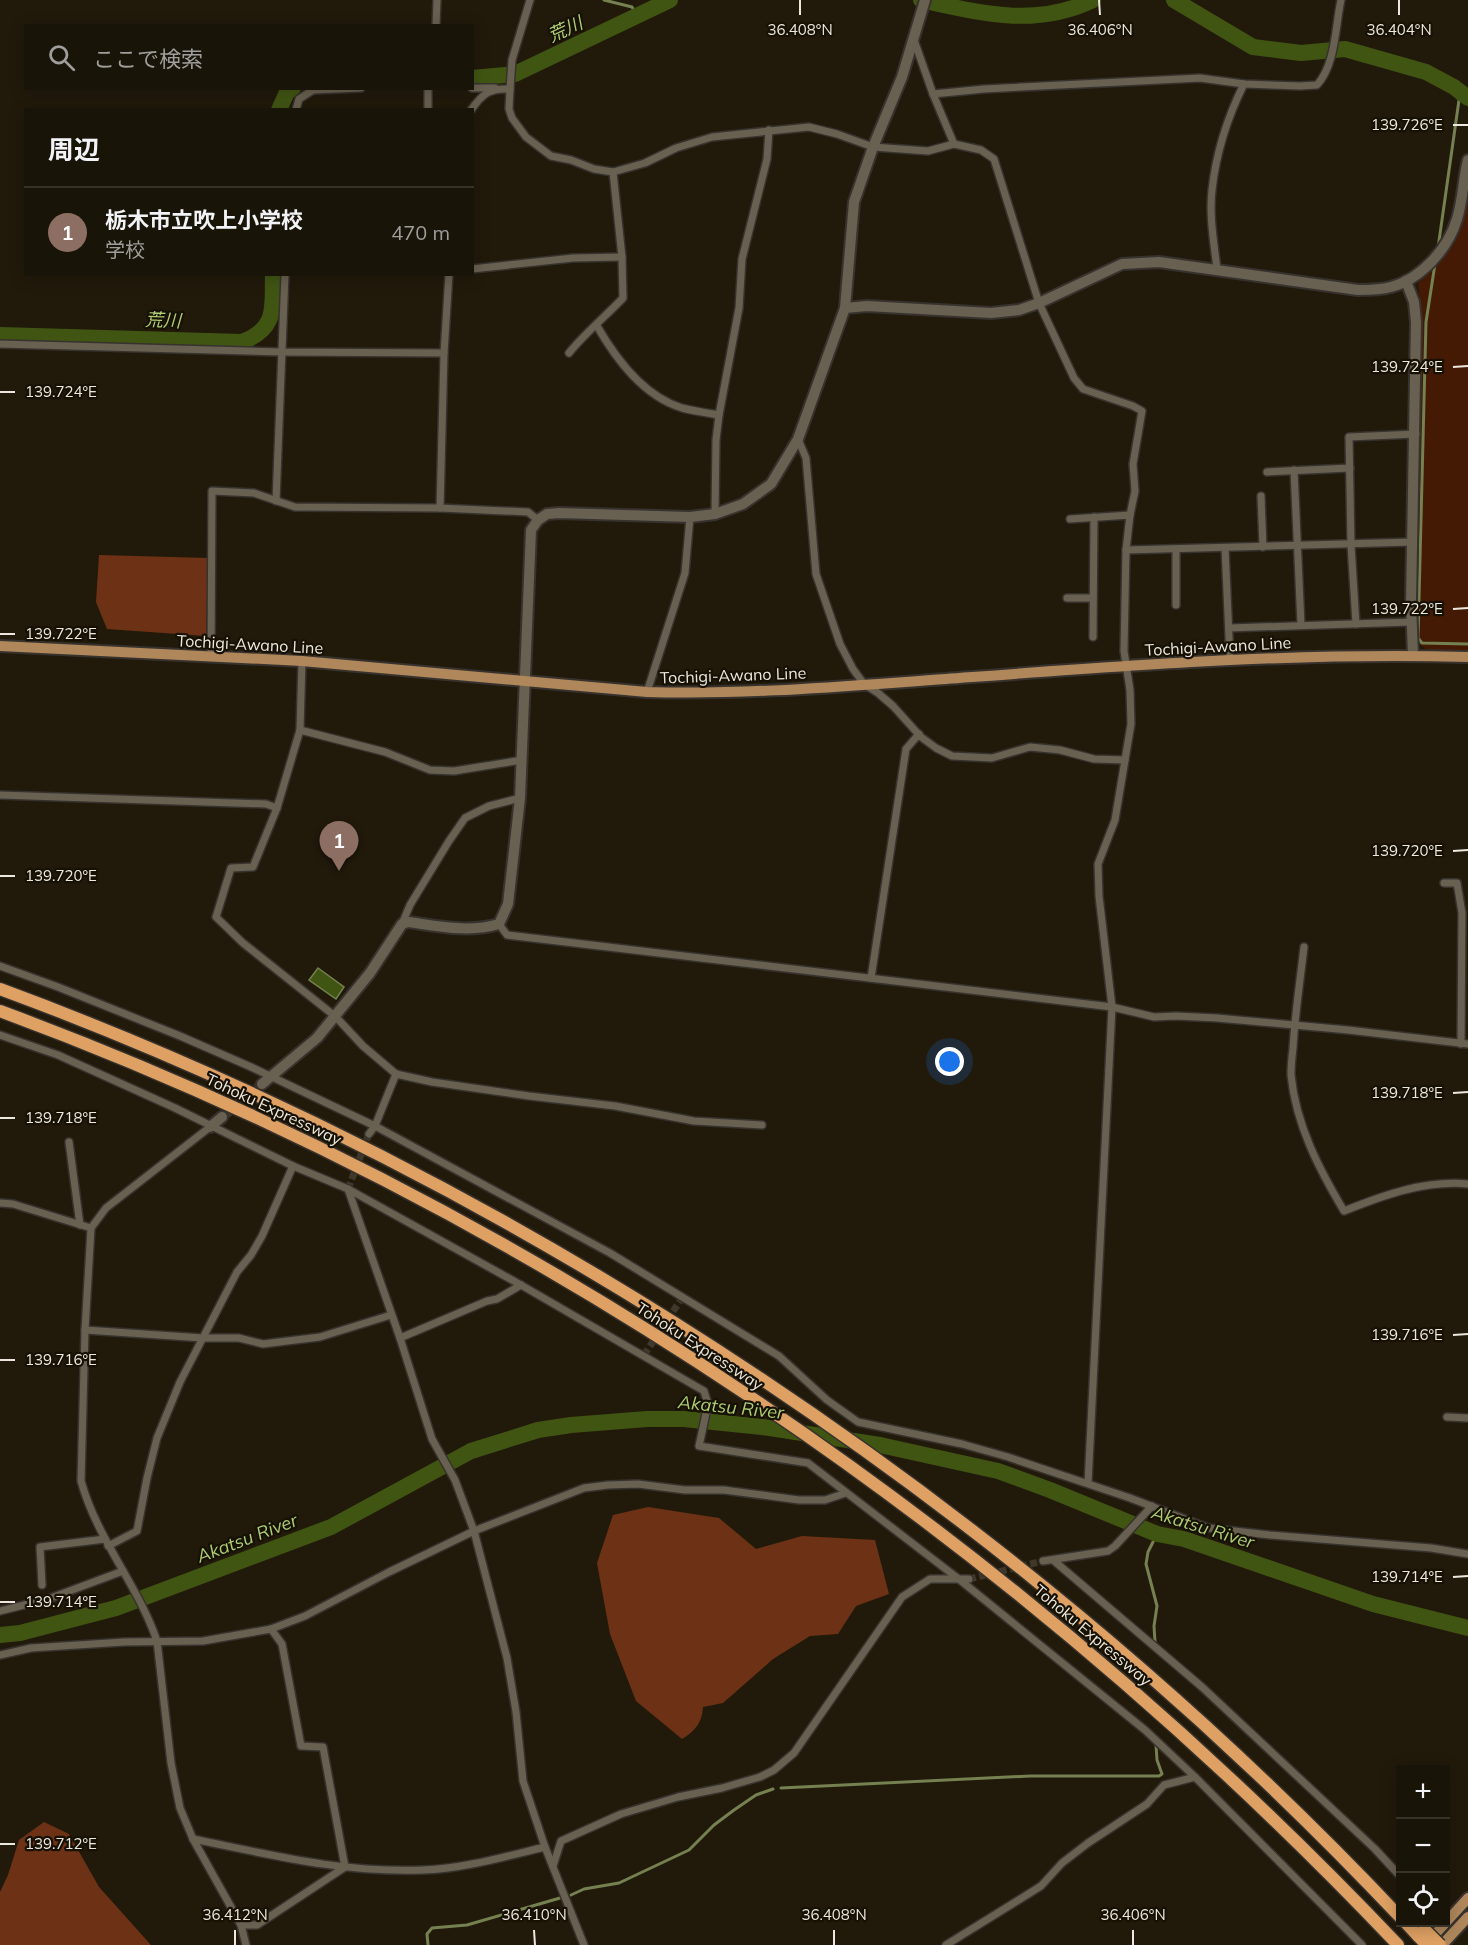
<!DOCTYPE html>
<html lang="ja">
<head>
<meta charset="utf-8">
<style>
	body { margin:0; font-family:Mulish,"Noto Sans JP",sans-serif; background:#262116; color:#f1f3f6 }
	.controls { position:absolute; right:18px; bottom:18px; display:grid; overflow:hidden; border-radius:0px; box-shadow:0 3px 15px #0003 }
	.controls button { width:54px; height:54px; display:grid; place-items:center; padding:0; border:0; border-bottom:2px solid #373329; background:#191408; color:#f1f3f6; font:30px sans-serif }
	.you { position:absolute; left:950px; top:1062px; width:21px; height:21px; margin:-15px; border:4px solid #fff; border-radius:50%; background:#1a73e8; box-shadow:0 0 0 9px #1a73e833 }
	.badge { display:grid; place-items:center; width:39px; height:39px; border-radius:50%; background:#8c9099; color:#fff; font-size:20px; font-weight:700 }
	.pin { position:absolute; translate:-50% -50px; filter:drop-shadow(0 2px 3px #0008) }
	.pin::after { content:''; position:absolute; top:32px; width:21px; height:18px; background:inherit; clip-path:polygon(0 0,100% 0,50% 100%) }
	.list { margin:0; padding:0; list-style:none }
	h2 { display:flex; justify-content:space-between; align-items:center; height:78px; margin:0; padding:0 24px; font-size:26px }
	h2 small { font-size:20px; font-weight:400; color:#9f9e9c }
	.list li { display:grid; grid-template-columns:39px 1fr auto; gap:18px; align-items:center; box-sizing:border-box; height:90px; padding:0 24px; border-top:2px solid #373329 }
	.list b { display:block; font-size:22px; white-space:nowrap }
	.list p { margin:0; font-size:20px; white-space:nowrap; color:#9f9e9c }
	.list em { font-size:20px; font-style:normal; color:#9f9e9c }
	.icon { flex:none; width:33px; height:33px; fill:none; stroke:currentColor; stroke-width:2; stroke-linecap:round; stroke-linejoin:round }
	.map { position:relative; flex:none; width:1468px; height:1945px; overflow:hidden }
	.search { position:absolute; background:#191408; box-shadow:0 3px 15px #0003; left:24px; top:24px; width:450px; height:66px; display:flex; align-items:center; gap:15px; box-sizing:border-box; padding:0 21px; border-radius:0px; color:#9f9e9c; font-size:22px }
	.panel { position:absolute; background:#191408; box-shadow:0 3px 15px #0003; left:24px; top:108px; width:450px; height:168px; border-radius:0px }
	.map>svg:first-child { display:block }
</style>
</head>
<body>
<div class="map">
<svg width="1468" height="1945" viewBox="0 0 1468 1945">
	<rect width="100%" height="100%" fill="#211a0b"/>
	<path fill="#441a04" d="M1468,187v464l-41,-1 -9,-7 -3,-8 7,-316 -4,-36 24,-23 12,-16z"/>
	<g fill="#6d3215">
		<path d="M99,555l109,3 -2,78 -99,-7 -11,-27z"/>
		<path d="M648,1507l71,11 37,31 46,-13 73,4 14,54 -33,12 -18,28 -28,2 -37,23 -50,44 -20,4c-1,16 -8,24 -21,32l-46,-38 -26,-67 -13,-71 16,-48z"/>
		<path d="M44,1822l25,12 30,53 52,58h-151v-53l8,-17 11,-35z"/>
	</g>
	<path fill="#415513" stroke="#758150" stroke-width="1.5" d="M318,968l26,19 -8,12 -27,-19z"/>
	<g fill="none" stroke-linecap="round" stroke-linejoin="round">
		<g stroke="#758150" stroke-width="3">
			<path d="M604,0l28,7 6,10"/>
			<path d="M1438,248l22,-155"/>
			<path d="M1435,264l-9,58 -8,316 4,5 46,1"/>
			<path d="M1155,1642l-1,-16 3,-20 -11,-42 2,-12 9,-18"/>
			<path d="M781,1788l249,-12h129l3,-2 -5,-14 -1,-15"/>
			<path d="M571,1895l13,-6 35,-6 70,-33 25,-25 20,-15 22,-15 17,-6"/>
			<path d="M428,1945l-1,-11 5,-6 35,-3 93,-27"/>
		</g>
		<g stroke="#415513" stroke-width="16">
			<path d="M921,0c59,13 114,28 172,0"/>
			<path d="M1174,0l79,47 48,6 44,-4 81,23 28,15 14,11"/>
			<path d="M472,78l43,-4 155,-74"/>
			<path d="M279,110l8,-18 6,-4"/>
			<path d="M0,335l242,7c36,-14 30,-34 31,-68"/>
			<path d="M0,1635l20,-2 96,-25 215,-81 140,-76 67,-21 33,-5 76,-6h37l78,8 118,18 118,26 52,19 107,44 27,5 189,65 95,24"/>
		</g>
		<g stroke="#40392b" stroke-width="7" stroke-dasharray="7 3.5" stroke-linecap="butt">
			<path d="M348,1189l21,-55"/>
			<path d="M644,1355l38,-57"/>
			<path d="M969,1579l74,-18"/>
		</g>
		<path stroke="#40392b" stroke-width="10" stroke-dasharray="10 5" stroke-linecap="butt" d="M222,1117l40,-33"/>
		<g stroke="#37322d" stroke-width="10">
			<g id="street">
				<path d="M436,26l1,-26"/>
				<path d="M914,40l19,54 21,50"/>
				<path d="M428,88v22"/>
				<path d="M472,88h23"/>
				<path d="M510,89l2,-29 18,-60"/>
				<path d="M933,94l51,-5 216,-11 44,6 56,2 17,-1c19,-21 18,-58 24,-85"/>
				<path d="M296,110l3,-11 14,-9 48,-2"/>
				<path d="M471,110c12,-17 19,-22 39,-21l-1,20 3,9 14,19 25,19 20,4 23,9 19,3 32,-9 31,-15 36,-11 97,-10 28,7 36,13 55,4 26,-7 27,6 13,9 45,144 35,75 9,11 50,17 9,5 -9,53 2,27 -5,24"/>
				<path d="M472,269l101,-11 49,-1"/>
				<path d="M1217,269c-3,-26 -8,-53 -5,-79 4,-36 16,-74 32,-106"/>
				<path d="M597,326c19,33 46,70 85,82 12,3 25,5 37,7"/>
				<path d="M0,344l281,8 163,1"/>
				<path d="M569,353c16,-20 37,-37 54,-55l-1,-41 -9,-85"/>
				<path d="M798,439l8,19 10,116 24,70 13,25 11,15 14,9 15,13 28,31 15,11 16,8 40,2 38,-11 30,3 34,9 31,1"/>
				<path d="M1294,470l7,155"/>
				<path d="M1267,472l83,-4"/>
				<path d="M1261,496l2,51"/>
				<path d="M276,501l9,-227"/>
				<path d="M440,508l4,-155 5,-79"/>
				<path d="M715,514l1,-74 3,-25 20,-107 3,-49 25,-100 2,-29"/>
				<path d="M1070,519l60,-4 -4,35 -2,101 6,39 1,34 -16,96 -17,44 1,32 13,111 -24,476"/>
				<path d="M1225,548l5,111"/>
				<path d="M1126,550l287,-8"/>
				<path d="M1067,598h26"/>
				<path d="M1176,605v-56"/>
				<path d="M1356,624l-5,-79 -2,-108 67,-3"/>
				<path d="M1229,628l182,-6"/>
				<path d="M1093,637l1,-120"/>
				<path d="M211,656l1,-165 42,2 41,14 145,1 88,4 10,8"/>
				<path d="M302,661l-2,69 -23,78 -24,59 -22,1 -15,49 27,26 93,74 27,29 33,28"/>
				<path d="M647,692l38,-119 5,-56"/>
				<path d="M300,730l85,22 45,18 24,1 68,-11"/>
				<path d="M0,795l266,9 11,4"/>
				<path d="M1444,883h13l5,30 -1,131"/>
				<path d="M402,924l8,-19 39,-64 16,-23 24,-12 31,-8"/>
				<path d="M499,924l8,11 605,72 42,10 22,-1 41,2 131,12 120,14"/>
				<path d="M1304,947c-4,34 -9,67 -11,101 -1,8 -2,18 -2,27 5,50 28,94 53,136 40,-16 81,-31 124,-27"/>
				<path d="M0,966l58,21 122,49 71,31 124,59 235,127 169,103 48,44 31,22 104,22 46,13 122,41 78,30 62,7 161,13 37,6"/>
				<path d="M871,978l35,-229 13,-15"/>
				<path d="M0,1035l58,20 117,53 118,58 55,23 173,96 183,106 4,13 -9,42 109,17 152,117 185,150 50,47 167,168"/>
				<path d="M210,1127l-104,81 -15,20 -6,102 -4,151c16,58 57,104 76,160l14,122 9,45 13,31 48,86 5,20"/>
				<path d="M369,1134l6,-8 21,-52 36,8 97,14 86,10 79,15 68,4"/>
				<path d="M69,1142l11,83"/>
				<path d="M348,1189l52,149 87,-37 10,-2 24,-14"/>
				<path d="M0,1203l13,1 78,24"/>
				<path d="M85,1330l118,8h36l24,6 57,-7 71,-22"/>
				<path d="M400,1338l32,101 23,41 19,51 33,127 9,54 7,69 22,66 39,98"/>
				<path d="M1447,1417l21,1"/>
				<path d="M108,1546l29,-15 10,-53 10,-40 23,-56 57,-110 14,-17 11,-19 31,-70"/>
				<path d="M1053,1560l149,127 173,162 25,27"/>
				<path d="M1043,1561l65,-10 7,-5 37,-40"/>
				<path d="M42,1585l-2,-38 65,-8"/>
				<path d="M0,1611l48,-12 75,-28"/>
				<path d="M271,1629l11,15 19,102 22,1 22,120"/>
				<path d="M0,1655l31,-7 93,-6 79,-1 68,-12 34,-13 84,-44 85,-41 110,-43 24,-3 30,-1 47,6h39l75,10h26l21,-7"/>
				<path d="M193,1839c79,16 149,34 230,31 39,-1 84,-14 122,-23"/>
				<path d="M553,1866l8,-25 60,-27 57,-17 44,-9 38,-11 14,-7 20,-17 108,-156 28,-18h39"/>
				<path d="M241,1925h16l88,-58"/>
				<path d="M946,1945l95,-59 21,-23 26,-20 59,-39 17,-19 31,-8"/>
			</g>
		</g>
		<g stroke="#37322d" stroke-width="14">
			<g id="secondary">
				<path d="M1406,281l8,21 2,20 -5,280 2,54"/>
				<path d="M845,308l22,-2 124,7 28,-3 20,-7 83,-39 37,-2 199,28c11,0 22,0 33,-3 30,-8 57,-38 66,-68 6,-19 6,-40 11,-59"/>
				<path d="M262,1084l55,-46 53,-65 32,-49 6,-2c30,4 61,11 91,2l9,-20 12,-106 11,-268 7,-10 9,-6 12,-1 131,4 25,-3 28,-10 28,-20 27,-45 47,-131 9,-106 19,-55 29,-70 23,-77"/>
				<path d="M210,1127l12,-10"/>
			</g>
		</g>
		<g stroke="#37322d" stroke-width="14">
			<g id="primary">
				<path d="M0,646l302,15 345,31c100,3 199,-6 299,-13 174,-13 348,-27 522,-22"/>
				<path d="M1427,1943l41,-45"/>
				<path d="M1442,1945l26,-28"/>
			</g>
		</g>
		<g stroke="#37322d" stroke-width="15">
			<g id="highway">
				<path d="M0,989c523,193 1018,523 1400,928"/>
				<path d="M0,1011c529,195 1011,526 1398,934"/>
				<path d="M1405,1922l13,14"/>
			</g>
		</g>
		<use href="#street" stroke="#686050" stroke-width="7"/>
		<use href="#secondary" stroke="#686050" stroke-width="10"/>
		<use href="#primary" stroke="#af875b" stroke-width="10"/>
		<use href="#highway" stroke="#dfa163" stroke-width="12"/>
		<g stroke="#37322d" stroke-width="15" stroke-linecap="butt">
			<g id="highway-bridge">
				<path d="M1424,1929l16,16"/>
				<path d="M1418,1936l9,9"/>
			</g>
		</g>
		<use href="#highway-bridge" stroke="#dfa163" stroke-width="12"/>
	</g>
	<path fill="none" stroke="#ede8df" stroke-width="2" d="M800,0v15M1099,0l1,15M1399,0v15M1453,125h15M1453,367l15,-1M0,392h15M1453,609l15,-1M0,634h15M1453,851l15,-1M0,876h15M1453,1093l15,-1M0,1118h15M1453,1335l15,-1M0,1360h15M1453,1577l15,-1M0,1602h15M0,1844h15M235,1930v15M534,1930l1,15M834,1930v15M1133,1930v15"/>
	<g text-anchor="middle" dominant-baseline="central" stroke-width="4.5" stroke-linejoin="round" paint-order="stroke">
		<g font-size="16" fill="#ede8df" stroke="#171104">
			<text transform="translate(250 644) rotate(3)">Tochigi-Awano Line</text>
			<text transform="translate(1218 646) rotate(-3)">Tochigi-Awano Line</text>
			<text transform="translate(733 675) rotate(-2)">Tochigi-Awano Line</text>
			<text transform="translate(274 1109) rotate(25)">Tohoku Expressway</text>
			<text transform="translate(700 1346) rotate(33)">Tohoku Expressway</text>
			<text transform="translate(1093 1635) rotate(40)">Tohoku Expressway</text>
		</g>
		<g font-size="18" font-style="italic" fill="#adce73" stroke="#171104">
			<text transform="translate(565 29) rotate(-25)">荒川</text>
			<text transform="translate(163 320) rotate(2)">荒川</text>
			<text transform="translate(731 1407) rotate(6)">Akatsu River</text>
			<text transform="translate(1203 1527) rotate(17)">Akatsu River</text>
			<text transform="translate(247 1538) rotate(-21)">Akatsu River</text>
		</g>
	</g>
	<g font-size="15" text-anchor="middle" fill="#ede8df" stroke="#171104" stroke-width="4.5" stroke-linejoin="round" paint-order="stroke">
		<text x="800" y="35">36.408°N</text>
		<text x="1100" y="35">36.406°N</text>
		<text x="1399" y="35">36.404°N</text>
		<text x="1407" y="130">139.726°E</text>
		<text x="1407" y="372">139.724°E</text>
		<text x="61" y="397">139.724°E</text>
		<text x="1407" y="614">139.722°E</text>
		<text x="61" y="639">139.722°E</text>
		<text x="1407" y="856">139.720°E</text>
		<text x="61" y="881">139.720°E</text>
		<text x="1407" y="1098">139.718°E</text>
		<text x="61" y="1123">139.718°E</text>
		<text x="1407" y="1340">139.716°E</text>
		<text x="61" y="1365">139.716°E</text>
		<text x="1407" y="1582">139.714°E</text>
		<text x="61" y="1607">139.714°E</text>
		<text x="61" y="1849">139.712°E</text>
		<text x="235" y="1920">36.412°N</text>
		<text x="534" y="1920">36.410°N</text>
		<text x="834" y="1920">36.408°N</text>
		<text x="1133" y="1920">36.406°N</text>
	</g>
</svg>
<div class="controls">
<button>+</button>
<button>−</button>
<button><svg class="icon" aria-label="locate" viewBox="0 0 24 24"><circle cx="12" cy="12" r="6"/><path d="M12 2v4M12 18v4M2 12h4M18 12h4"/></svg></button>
</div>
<div class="you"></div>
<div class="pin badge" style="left:339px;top:871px;background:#8d6e63">1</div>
<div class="search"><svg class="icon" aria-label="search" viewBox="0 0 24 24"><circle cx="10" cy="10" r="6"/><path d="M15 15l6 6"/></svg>ここで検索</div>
<section class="panel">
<h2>周辺<small></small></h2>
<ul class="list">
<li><span class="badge" style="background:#8d6e63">1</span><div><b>栃木市立吹上小学校</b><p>学校</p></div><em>470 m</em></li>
</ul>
</section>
</div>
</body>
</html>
